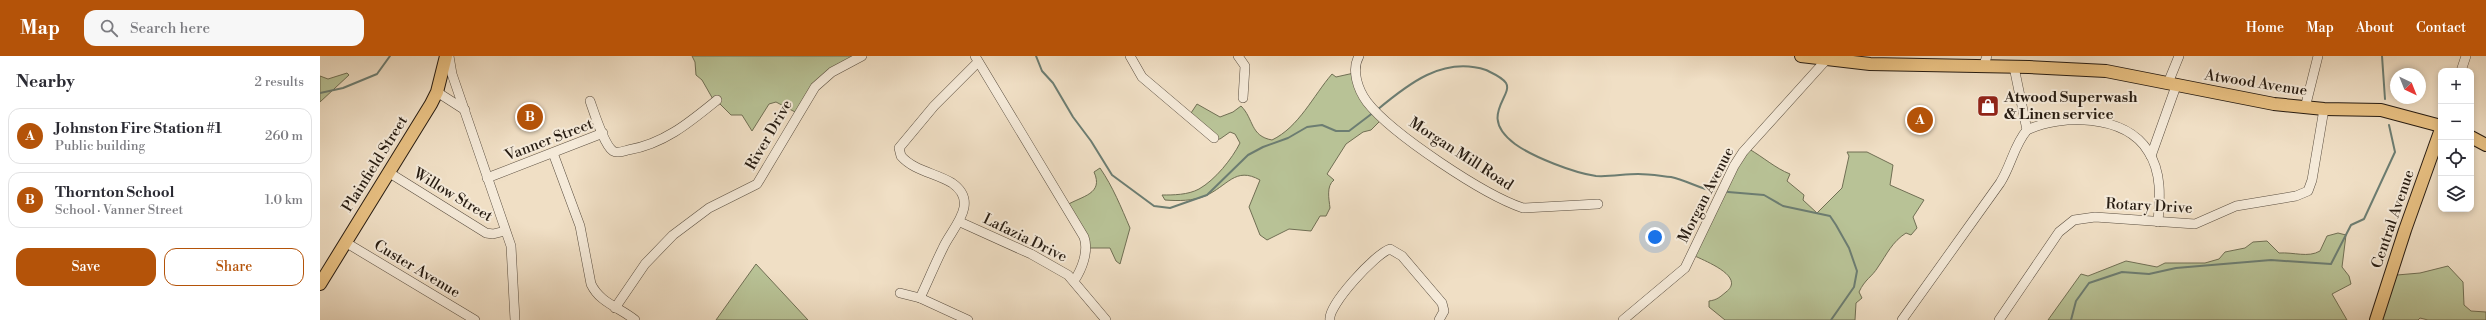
<!DOCTYPE html>
<html lang="en">
<head>
<meta charset="utf-8">
<style>
	body { margin:0; font-family:"Libre Bodoni",serif; background:#f7f7f7; color:#2b2b33 }
	.controls { position:absolute; right:12px; top:12px; display:grid; overflow:hidden; border-radius:8px; box-shadow:0 2px 6px #0003 }
	.controls button { width:36px; height:36px; display:grid; place-items:center; padding:0; border:0; border-bottom:1px solid #e1e1e2; background:#fff; color:#2b2b33; font:20px sans-serif }
	.compass { position:absolute; left:2070px; top:12px; width:36px; height:36px; border-radius:50%; background:#fff; box-shadow:0 2px 6px #0003; rotate:137deg }
	.you { position:absolute; left:1335px; top:181px; width:14px; height:14px; margin:-10px; border:3px solid #fff; border-radius:50%; background:#1a73e8; box-shadow:0 0 0 6px #1a73e833 }
	.badge { display:grid; place-items:center; width:26px; height:26px; border-radius:50%; background:#b45309; color:#fff; font-size:13px; font-weight:700 }
	.pin { position:absolute; translate:-50% -50%; border:2px solid #fff; box-shadow:0 1px 4px #0006 }
	.list { margin:0; padding:0; list-style:none }
	h2 { display:flex; justify-content:space-between; align-items:center; height:52px; margin:0; padding:0 16px; font-size:17px }
	h2 small { font-size:13px; font-weight:400; color:#7c7c81 }
	.list li { display:grid; grid-template-columns:26px 1fr auto; gap:12px; align-items:center; box-sizing:border-box; height:56px; margin:0 8px 8px; padding:0 8px; border:1px solid #e1e1e2; border-radius:12px }
	.list b { display:block; font-size:15px; white-space:nowrap }
	.list p { margin:0; font-size:13px; white-space:nowrap; color:#7c7c81 }
	.list em { font-size:13px; font-style:normal; color:#7c7c81 }
	.actions { display:flex; gap:8px; padding:12px 16px }
	.actions a { flex:1; padding:9px 0; border:1px solid #b45309; border-radius:12px; text-align:center; font-size:14px; color:#b45309 }
	.actions .main { background:#b45309; color:#fff }
	.icon { flex:none; width:22px; height:22px; fill:none; stroke:currentColor; stroke-width:2; stroke-linecap:round; stroke-linejoin:round }
	.map { position:relative; flex:none; width:2166px; height:264px; overflow:hidden }
	header { display:flex; align-items:center; gap:24px; box-sizing:border-box; height:56px; padding:0 20px; background:#b45309; color:#fff }
	header strong { font-size:19px }
	nav { display:flex; gap:22px; margin-inline-start:auto; font-size:14px }
	.search { width:280px; height:36px; background:#f7f7f7; display:flex; align-items:center; gap:10px; box-sizing:border-box; padding:0 14px; border-radius:12px; color:#7c7c81; font-size:15px }
	main { display:flex }
	aside { flex:1; background:#fff }
	.map>svg:first-child { display:block }
</style>
</head>
<body>
<header>
<strong>Map</strong>
<div class="search"><svg class="icon" aria-label="search" viewBox="0 0 24 24"><circle cx="10" cy="10" r="6"/><path d="M15 15l6 6"/></svg>Search here</div>
<nav><a>Home</a><a>Map</a><a>About</a><a>Contact</a></nav>
</header>
<main>
<aside>
<h2>Nearby<small>2 results</small></h2>
<ul class="list">
<li><span class="badge">A</span><div><b>Johnston Fire Station #1</b><p>Public building</p></div><em>260 m</em></li>
<li><span class="badge">B</span><div><b>Thornton School</b><p>School · Vanner Street</p></div><em>1.0 km</em></li>
</ul>
<div class="actions"><a class="main">Save</a><a>Share</a></div>
</aside>
<div class="map">
<svg width="2166" height="264" viewBox="0 0 2166 264">
	<rect width="100%" height="100%" fill="#f0dfc5"/>
	<filter id="stains"><feTurbulence type="fractalNoise" baseFrequency=".005" numOctaves="4"/><feColorMatrix values="0 0 0 0 .2 0 0 0 0 .09 0 0 0 0 .02 0 0 0 .5 -.17"/></filter>
	<radialGradient id="worn" r=".72"><stop offset=".6" stop-color="#630" stop-opacity="0"/><stop offset="1" stop-color="#630" stop-opacity=".3"/></radialGradient>
	<g fill="#b8c296" stroke="#706f54">
		<path d="M372,0h171l-28,15 -38,42 -21,-11 -7,2 -17,27 -10,-16h-11l-13,-13 -4,-1 -12,-21 -6,-5 -1,-13z"/>
		<path d="M27,17l2,2 -29,27v-26l8,3z"/>
		<path d="M1034,17l5,16 24,29 -12,12 -8,2 -17,12 -19,30 7,6c-8,6 -5,19 -4,28l-4,8h-6l-9,15 -22,-2 -22,11 -7,-5 -11,-28 11,-27c-25,-14 -32,6 -55,16 -12,5 -27,5 -40,4l-3,-5c11,0 26,0 37,-6 16,-9 33,-30 41,-46l-5,-9 -5,-2 -10,7h-5l-26,-23 8,-12 23,13 13,-5 8,-6c13,13 9,30 31,34 27,-13 41,-44 60,-66l4,3z"/>
		<path d="M1429,93c14,8 26,19 41,25l-3,7 17,14 -1,5 14,13 25,-25 7,-32 -2,-4h20l26,13 -3,20 34,15 -11,17 4,11 -6,7 -5,-2c-14,9 -19,21 -28,34 -6,10 -13,12 -19,25l3,6 -6,5 -1,17h-130l-16,-13v-6c8,-1 11,-4 17,-9 21,-16 -24,-32 -33,-37l41,-89z"/>
		<path d="M780,112c13,19 21,39 30,60l-10,36 -4,-3 -6,-13h-23l-20,-43c15,-9 37,-11 27,-33z"/>
		<path d="M2018,177l8,2 -4,32 7,9 2,8 -19,10 15,26h-299l33,-46 7,2 38,-15 31,6 8,-4h40l14,-4 6,-7 20,-4 8,-6 14,-1 12,12c15,-1 29,5 41,-2l7,-15z"/>
		<path d="M436,208l52,56h-92z"/>
		<path d="M2128,210l15,16 1,23 7,6 15,1v8h-58l-8,-2 -2,2h-42l21,-45 23,-2z"/>
	</g>
	<g fill="none" stroke-linecap="round" stroke-linejoin="round">
		<g stroke="#6c7d72" stroke-width="2">
			<path d="M716,0l6,15 11,12 20,34 18,24 21,34 42,31 16,2 37,-13 41,-40 15,-8 25,-9 19,-11 15,-2 14,6h13l25,-19"/>
			<path d="M2062,0l3,43"/>
			<path d="M0,37l23,-5 34,-14 13,-18"/>
			<path d="M1057,54c31,-26 66,-54 109,-40 6,3 16,7 20,13 8,13 -29,33 9,61 18,13 59,29 81,32 14,1 28,-2 42,-2 11,0 23,2 33,3 15,3 29,12 43,14"/>
			<path d="M1408,136l36,3 19,11 47,10 6,9 13,23 8,23 -3,16 -23,33"/>
			<path d="M1751,264l5,-19 13,-18 33,-11 27,2 27,-6 95,-8 60,4 20,-39 13,-6 31,-67 -6,-27"/>
		</g>
		<g stroke="#594d3f" stroke-width="10">
			<g id="minor">
				<path d="M129,0l3,18 59,172 4,74"/>
				<path d="M655,0l109,181c5,14 -2,32 -10,44"/>
				<path d="M810,0l12,21 72,61"/>
				<path d="M918,0l7,10 -2,32"/>
				<path d="M1039,0c-8,14 -1,34 8,46 25,32 117,93 156,106l75,-4"/>
				<path d="M1663,11l4,-11"/>
				<path d="M2141,15l5,-15"/>
				<path d="M1848,27l11,-27"/>
				<path d="M117,36l28,18"/>
				<path d="M270,45c4,11 14,44 23,50 4,3 11,0 15,-1 36,-6 62,-28 89,-50"/>
				<path d="M1985,52l13,-52"/>
				<path d="M1707,74c34,-16 98,-16 121,21 14,21 12,47 10,71"/>
				<path d="M233,97l27,73 11,58c9,19 28,23 44,36"/>
				<path d="M1831,100l25,-70"/>
				<path d="M68,116l98,61 7,1 12,-3"/>
				<path d="M167,122l116,-45"/>
				<path d="M640,166l71,32 37,21 38,45"/>
				<path d="M25,186l130,78"/>
				<path d="M580,237l20,5 48,22"/>
				<path d="M600,242c8,-17 15,-34 23,-50 8,-19 38,-45 9,-65 -16,-10 -38,-12 -51,-27l-2,-8 35,-42 44,-44"/>
				<path d="M295,252l30,-44 28,-29 36,-27 48,-24 58,-97 17,-15 30,-16"/>
				<path d="M1010,264c-3,-14 46,-67 60,-71l12,7 40,47 2,8 -5,9"/>
				<path d="M1303,264l62,-52 49,-102 9,-14 84,-93"/>
				<path d="M1582,264l98,-137c11,-17 14,-38 27,-53l-13,-63"/>
				<path d="M1679,264l60,-88 15,-12 21,-3 100,7 41,-18 60,-10 12,-5 4,-11 12,-71"/>
			</g>
		</g>
		<g stroke="#271c12" stroke-width="14">
			<g id="major">
				<path d="M1481,0l69,8 159,3 77,4 168,33 50,5 57,1 60,16"/>
				<path d="M2151,81l15,8"/>
				<path d="M0,228l111,-180 6,-12 9,-36"/>
				<path d="M2056,264l29,-90 36,-101"/>
			</g>
		</g>
		<use href="#minor" stroke="#f5ead9" stroke-width="9"/>
		<use href="#major" stroke="#e8c082" stroke-width="12"/>
	</g>
	<defs>
		<g id="shop-square" transform="scale(1.15)"><rect x="-9" y="-9" width="18" height="18" rx="4" fill="#8f2418" stroke="#f5ead9"/><path d="M-5-2.5h2.3a2.7 3.5 0 0 1 5.4 0H5L5.5 6h-11ZM-1.5-2.5h3a1.5 2.3 0 0 0-3 0Z" fill="#fff"/></g>
	</defs>
	<g fill-rule="evenodd">
		<use href="#shop-square" x="1668" y="50"/>
	</g>
	<g text-anchor="middle" dominant-baseline="central" stroke-width="4" stroke-linejoin="round" paint-order="stroke">
		<g font-size="15" fill="#271c12" stroke="#f5ead9">
			<text transform="translate(1936 27) rotate(9)">Atwood Avenue</text>
			<text transform="translate(449 79) rotate(-60)">River Drive</text>
			<text transform="translate(229 84) rotate(-21)">Vanner Street</text>
			<text transform="translate(1141 98) rotate(33)">Morgan Mill Road</text>
			<text transform="translate(55 108) rotate(-58)">Plainfield Street</text>
			<text transform="translate(133 139) rotate(31)">Willow Street</text>
			<text transform="translate(1386 139) rotate(-63)">Morgan Avenue</text>
			<text transform="translate(1829 150) rotate(3)">Rotary Drive</text>
			<text transform="translate(2073 163) rotate(-71)">Central Avenue</text>
			<text transform="translate(705 182) rotate(26)">Lafazia Drive</text>
			<text transform="translate(97 213) rotate(31)">Custer Avenue</text>
		</g>
		<g font-size="15" font-weight="bold" fill="#271c12" stroke="#f5ead9" text-anchor="start">
			<text x="1684" y="41">Atwood Superwash<tspan x="1684" dy="17">&amp; Linen service</tspan></text>
		</g>
	</g>
	<rect width="100%" height="100%" filter="url(#stains)"/>
	<rect width="100%" height="100%" fill="url(#worn)"/>
</svg>
<div class="controls">
<button>+</button>
<button>−</button>
<button><svg class="icon" aria-label="locate" viewBox="0 0 24 24"><circle cx="12" cy="12" r="6"/><path d="M12 2v4M12 18v4M2 12h4M18 12h4"/></svg></button>
<button><svg class="icon" aria-label="layers" viewBox="0 0 24 24"><path d="M12 4l9 5-9 5-9-5zM3 14l9 5 9-5"/></svg></button>
</div>
<svg class="compass" viewBox="-18 -18 36 36"><path d="M0-13l5 13h-10z" fill="#e53935"/><path d="M0 13l5-13h-10z" fill="#7c7c81"/></svg>
<div class="you"></div>
<div class="pin badge" style="left:1600px;top:64px">A</div>
<div class="pin badge" style="left:210px;top:61px">B</div>
</div>
</main>
</body>
</html>
